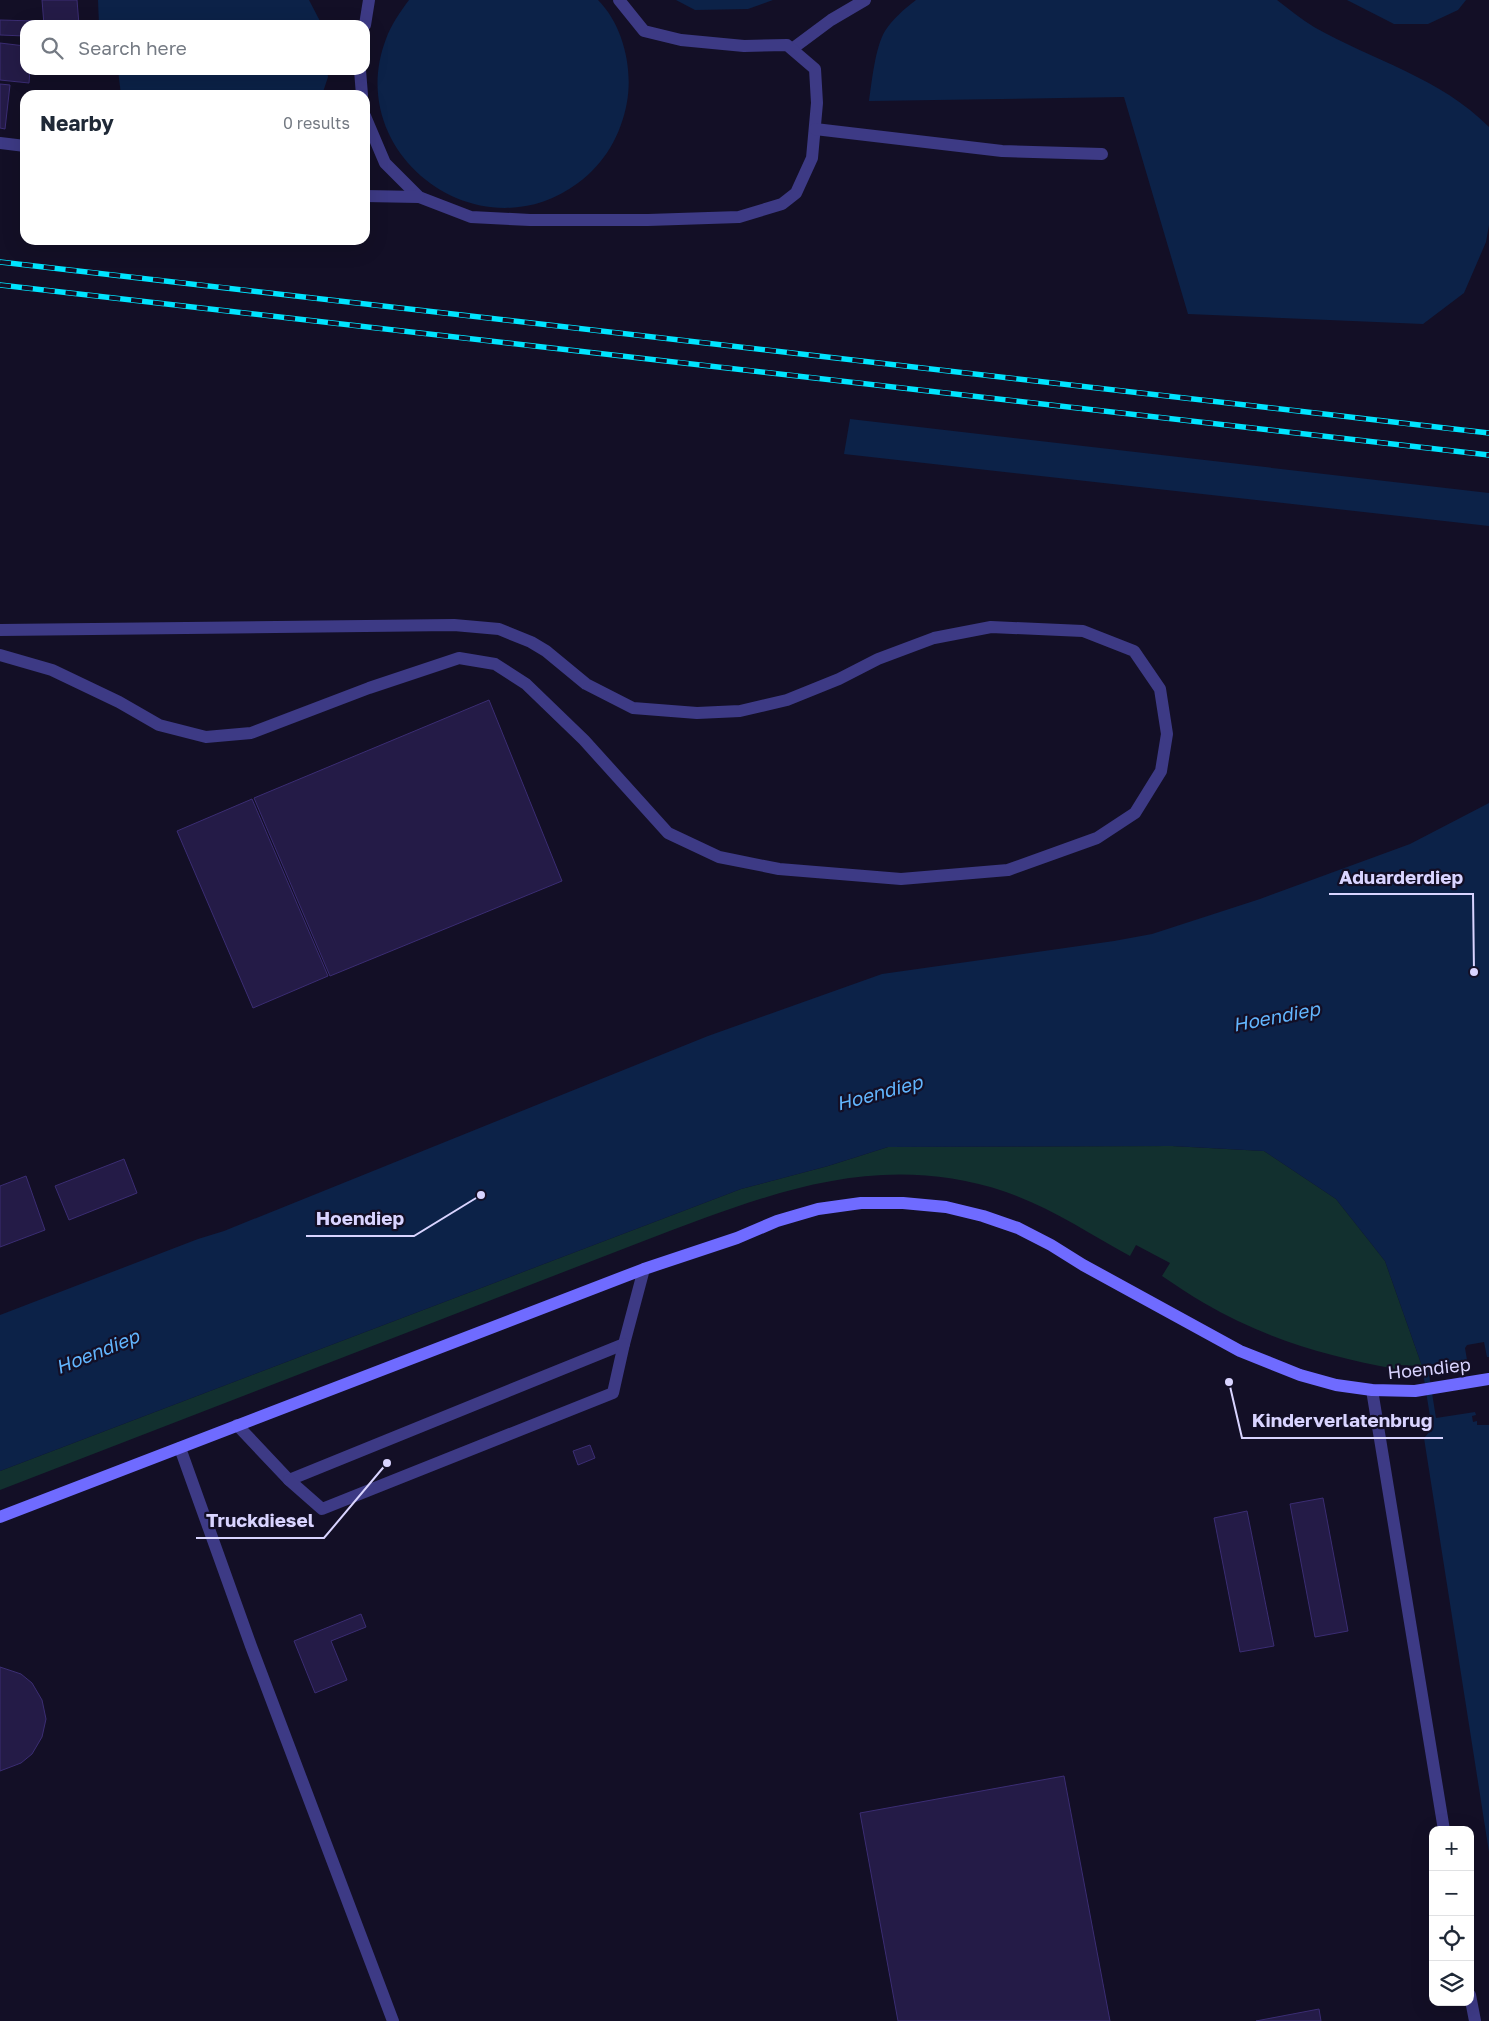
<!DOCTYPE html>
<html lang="en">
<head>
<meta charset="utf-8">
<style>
	body { margin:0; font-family:"Golos Text",sans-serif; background:#f2f2f3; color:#1f2937 }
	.controls { position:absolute; right:15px; bottom:15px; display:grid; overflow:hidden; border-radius:10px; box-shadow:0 5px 20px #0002 }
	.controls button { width:45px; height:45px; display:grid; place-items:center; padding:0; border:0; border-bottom:1px solid #e0e1e3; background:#fff; color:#1f2937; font:25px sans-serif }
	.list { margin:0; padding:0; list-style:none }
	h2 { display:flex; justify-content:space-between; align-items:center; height:65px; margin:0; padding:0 20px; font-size:21px }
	h2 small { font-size:16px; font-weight:400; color:#747a83 }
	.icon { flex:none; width:28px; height:28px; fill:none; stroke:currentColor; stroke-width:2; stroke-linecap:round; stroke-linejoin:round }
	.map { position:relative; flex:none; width:1489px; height:2021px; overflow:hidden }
	.search { position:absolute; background:#fff; box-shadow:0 5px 20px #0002; left:20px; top:20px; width:350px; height:55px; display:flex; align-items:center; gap:12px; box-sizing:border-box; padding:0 18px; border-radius:15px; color:#747a83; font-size:19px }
	.panel { position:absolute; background:#fff; box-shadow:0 5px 20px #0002; left:20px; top:90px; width:350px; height:155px; border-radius:15px }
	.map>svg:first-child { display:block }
</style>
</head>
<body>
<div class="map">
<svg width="1489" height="2021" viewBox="0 0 1489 2021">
	<rect width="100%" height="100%" fill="#130f26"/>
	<path fill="#12302f" d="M1172,1146l92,5 72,48 49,62 37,105 -25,-1 -1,4c-67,-12 -133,-31 -192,-66 -14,-8 -28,-18 -42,-27l8,-13 -34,-18 -6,11c-40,-22 -80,-49 -124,-64 -132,-44 -242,4 -365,50l-641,248v-19l741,-282 87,-23 60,-19z"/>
	<g fill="#0c2248">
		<path d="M98,0h211l13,25h-223z"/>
		<path d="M409,0h189c25,25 35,68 29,102 -6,33 -22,61 -49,81 -99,74 -236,-29 -192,-144 5,-14 14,-27 23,-39z"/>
		<path d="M676,0h97l-25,9 -53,1z"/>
		<path d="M916,0h361c12,9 24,19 37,27 58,33 127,51 175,100v98l-3,17 -22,51 -41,31 -235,-10 -64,-217 -255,4c3,-20 6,-53 16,-70 8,-12 19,-22 31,-31z"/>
		<path d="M1347,0h119l-8,10 -30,14h-34z"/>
		<path d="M118,70h209l1,7 -6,18h-201z"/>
		<path d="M850,419l639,74v33l-645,-72z"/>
		<path d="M1489,803v1049l-65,-414 8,-9 -10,-63 -37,-105 -49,-62 -72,-48 -92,-5 -284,1 -60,19 -87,23 -741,282v-156l198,-76 26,-8 484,-195 174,-62 232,-33 38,-7 108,-35 150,-55z"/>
	</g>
	<path fill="#130f26" d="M1484,1342l3,15h2v68h-12v-4l-4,1 -1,-6 4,-1 -1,-3 -39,6 -8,-50 -8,1v-3l47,-6 -2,-12 2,-3z"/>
	<g fill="#241b47" stroke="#3b2d73">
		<path d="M42,0h35l2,25h-35z"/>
		<path d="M0,20l35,1v4h-10v11l-25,-1z"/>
		<path d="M0,43l25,3v24h5l-1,13 -29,-3z"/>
		<path d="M0,84l10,1 -5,44 -5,-1z"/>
		<path d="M489,700l73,181 -232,95 -76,-178z"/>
		<path d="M252,799l76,177 -75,32 -76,-177z"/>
		<path d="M124,1159l13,34 -68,27 -14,-34z"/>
		<path d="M26,1176l19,54 -45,17v-61z"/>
		<path d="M590,1445l5,13 -17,7 -5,-14z"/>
		<path d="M1323,1498l25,133 -33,6 -25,-133z"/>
		<path d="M1247,1511l27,135 -34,6 -26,-134z"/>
		<path d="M361,1614l5,13 -35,14 16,39 -32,13 -21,-52z"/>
		<path d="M0,1667l21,7 11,9 10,17 4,19 -4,18 -10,17 -11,9 -21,8z"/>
		<path d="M1064,1776l46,245h-212l-38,-208z"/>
		<path d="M1319,2009l2,12h-65z"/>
	</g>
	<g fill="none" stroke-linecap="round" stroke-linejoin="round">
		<g stroke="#3d3a85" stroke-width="12">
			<path d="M365,25l4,-25"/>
			<path d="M792,49l39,-29 34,-20"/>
			<path d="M360,70l2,25"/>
			<path d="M365,116l20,47 34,34 52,20 59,3h118l91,-3 43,-13 14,-11 16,-35 5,-55 -2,-34 -28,-24 -43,1 -63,-6 -37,-9 -25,-31"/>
			<path d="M815,129l187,22 100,3"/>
			<path d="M0,143l25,3"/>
			<path d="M365,196l54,1"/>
			<path d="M0,630l454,-5 45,4 32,13 15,9 40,33 47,24 64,5 43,-2 47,-11 52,-21 39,-20 56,-21 57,-11 92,4 51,20 26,38 7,45 -6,37 -26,42 -38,25 -89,32 -107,9 -122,-10 -60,-12 -51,-24 -84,-93 -58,-56 -31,-20 -36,-6 -90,30 -118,45 -45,4 -47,-12 -40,-23 -67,-32 -52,-15"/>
			<path d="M1372,1390l72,440"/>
			<path d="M237,1425l52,55 335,-136 20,-75"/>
			<path d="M180,1448l71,198 142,375"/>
			<path d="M289,1480l33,29 291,-116 11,-49"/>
			<path d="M1470,1995l5,26"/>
		</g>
		<path stroke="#6f6bff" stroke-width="12" d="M0,1517l644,-248 93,-31 40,-17 41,-12 43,-6h42l43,4 37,9 35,12 33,17 32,20 157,86 60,24 36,10 36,5 43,1 74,-12"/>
		<g stroke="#00e5ff" stroke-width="5.5">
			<g id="rail">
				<path d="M0,262l1489,171"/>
				<path d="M0,285l1489,170"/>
			</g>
		</g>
		<use href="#rail" stroke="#130f26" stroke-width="4" stroke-dasharray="11" stroke-linecap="butt"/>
	</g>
	<g text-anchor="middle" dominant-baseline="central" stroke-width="4.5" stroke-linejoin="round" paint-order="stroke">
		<g font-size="18" fill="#d9d4ff" stroke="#130f26">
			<text transform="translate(1429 1368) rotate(-6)">Hoendiep</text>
		</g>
		<g font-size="19" font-style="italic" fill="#62b6ff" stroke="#130f26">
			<text transform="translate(1276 1016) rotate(-11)">Hoendiep</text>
			<text transform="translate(879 1092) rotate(-15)">Hoendiep</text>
			<text transform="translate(97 1351) rotate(-22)">Hoendiep</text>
		</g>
	</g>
	<path fill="none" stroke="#d9d4ff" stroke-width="2" d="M1474 972L1473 894H1329M481 1195L414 1236H306M1229 1382L1242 1438H1443M387 1463L324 1538H196"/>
	<g fill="#d9d4ff" stroke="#130f26" stroke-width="2">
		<circle cx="1474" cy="972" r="5"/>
		<circle cx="481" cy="1195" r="5"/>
		<circle cx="1229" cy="1382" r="5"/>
		<circle cx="387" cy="1463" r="5"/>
	</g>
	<g font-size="19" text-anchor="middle" font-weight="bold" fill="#d9d4ff" stroke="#130f26" stroke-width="4.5" stroke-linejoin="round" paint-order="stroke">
		<text x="1401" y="884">Aduarderdiep</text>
		<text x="360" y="1225">Hoendiep</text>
		<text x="1342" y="1427">Kinderverlatenbrug</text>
		<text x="260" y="1527">Truckdiesel</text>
	</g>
</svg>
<div class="controls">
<button>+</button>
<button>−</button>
<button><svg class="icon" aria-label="locate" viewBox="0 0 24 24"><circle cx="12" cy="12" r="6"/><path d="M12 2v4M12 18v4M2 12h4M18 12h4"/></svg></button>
<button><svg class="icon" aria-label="layers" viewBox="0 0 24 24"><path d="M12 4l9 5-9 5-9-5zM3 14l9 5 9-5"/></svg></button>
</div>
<div class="search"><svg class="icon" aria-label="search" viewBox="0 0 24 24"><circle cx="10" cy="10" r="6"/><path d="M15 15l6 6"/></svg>Search here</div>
<section class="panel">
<h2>Nearby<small>0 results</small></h2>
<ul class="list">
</ul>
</section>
</div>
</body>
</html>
